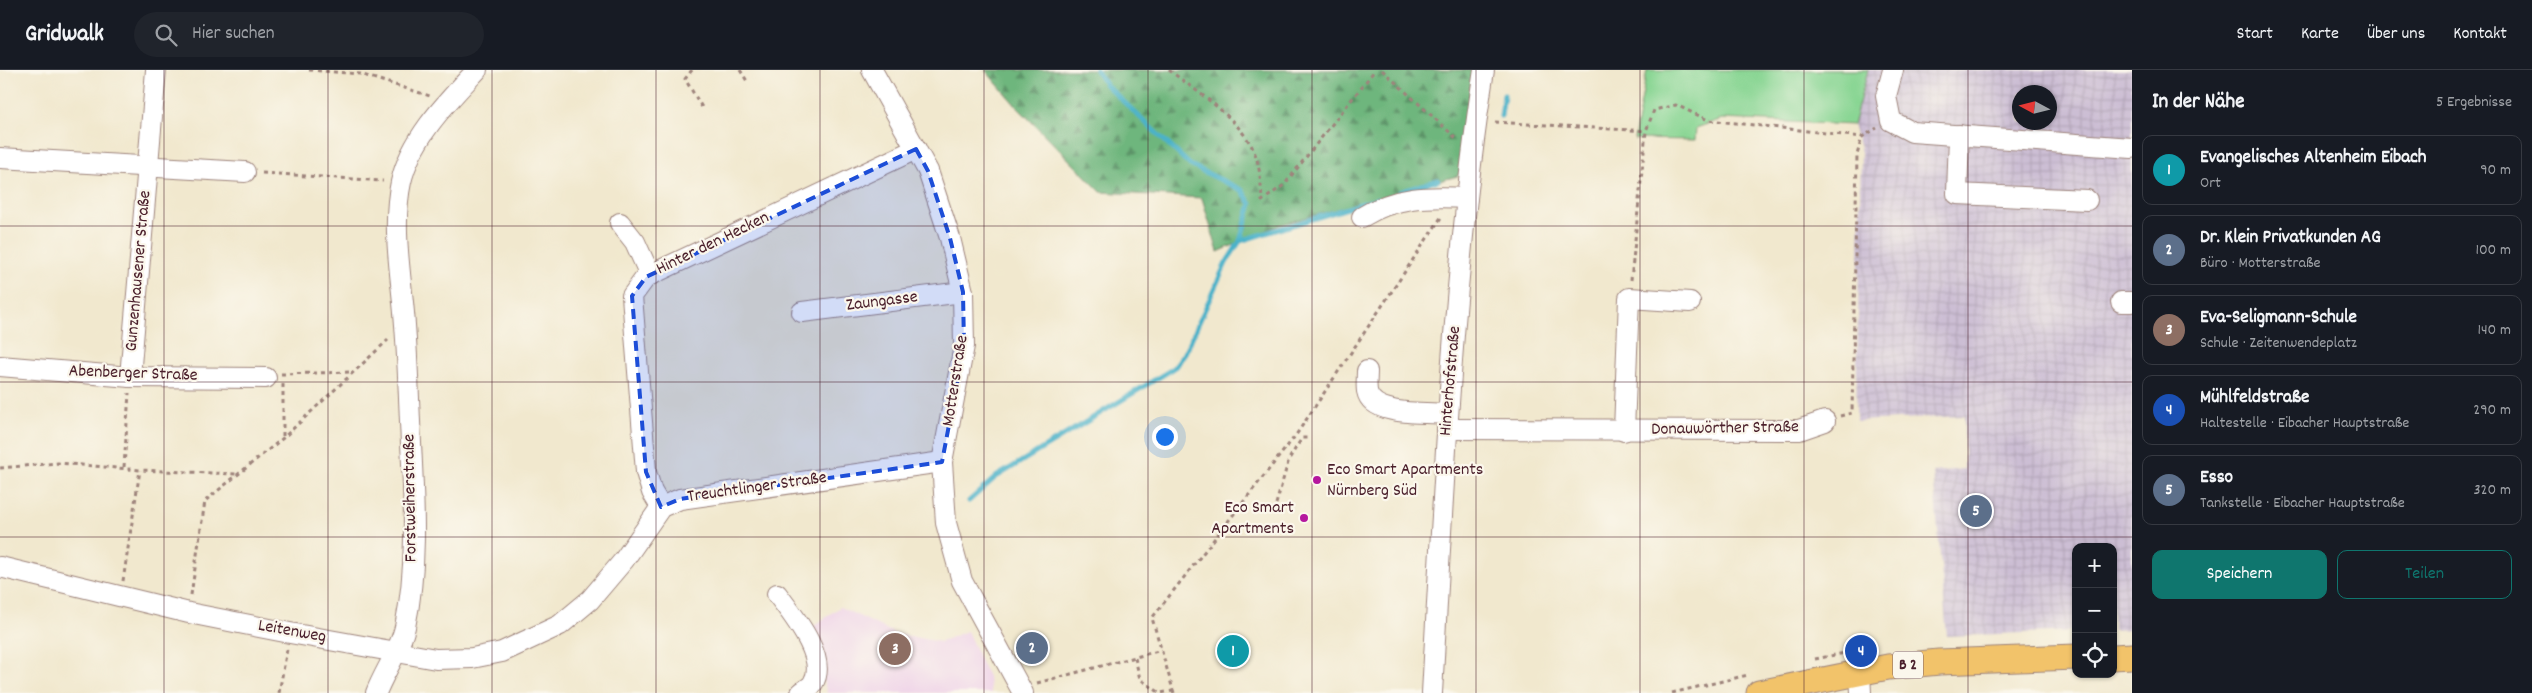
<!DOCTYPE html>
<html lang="de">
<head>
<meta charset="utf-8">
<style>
	body { margin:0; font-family:Dekko,sans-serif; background:#20242c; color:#f1f3f6 }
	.controls { position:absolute; right:15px; bottom:15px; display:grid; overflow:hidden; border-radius:10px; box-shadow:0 1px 4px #0004 }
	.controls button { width:45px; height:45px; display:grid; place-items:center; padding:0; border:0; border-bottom:1px solid #363941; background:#171b24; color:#f1f3f6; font:25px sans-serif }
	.compass { position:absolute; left:2012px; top:15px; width:45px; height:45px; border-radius:50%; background:#171b24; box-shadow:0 1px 4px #0004; rotate:277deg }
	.you { position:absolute; left:1164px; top:366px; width:18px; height:18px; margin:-12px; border:4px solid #fff; border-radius:50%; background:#1a73e8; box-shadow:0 0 0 8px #1a73e833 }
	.badge { display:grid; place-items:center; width:32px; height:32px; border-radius:50%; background:#0f766e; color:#fff; font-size:16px; font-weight:700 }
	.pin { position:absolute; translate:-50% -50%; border:2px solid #fff; box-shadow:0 1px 5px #0006 }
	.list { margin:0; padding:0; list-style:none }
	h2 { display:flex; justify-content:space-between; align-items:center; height:65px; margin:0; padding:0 20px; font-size:21px }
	h2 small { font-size:16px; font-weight:400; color:#9ea1a6 }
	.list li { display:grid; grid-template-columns:32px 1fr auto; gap:15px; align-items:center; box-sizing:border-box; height:70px; margin:0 10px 10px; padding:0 10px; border:1px solid #363941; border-radius:10px }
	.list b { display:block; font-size:19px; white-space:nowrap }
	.list p { margin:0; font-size:16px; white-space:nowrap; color:#9ea1a6 }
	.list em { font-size:16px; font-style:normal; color:#9ea1a6 }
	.actions { display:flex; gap:10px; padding:15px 20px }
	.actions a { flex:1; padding:11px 0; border:1px solid #0f766e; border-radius:10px; text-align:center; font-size:18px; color:#0f766e }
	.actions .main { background:#0f766e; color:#fff }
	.icon { flex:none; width:28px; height:28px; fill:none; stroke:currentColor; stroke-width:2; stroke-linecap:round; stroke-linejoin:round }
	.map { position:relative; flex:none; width:2132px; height:623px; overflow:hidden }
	header { display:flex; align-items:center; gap:30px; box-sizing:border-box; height:70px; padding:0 25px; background:#171b24; border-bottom:1px solid #363941 }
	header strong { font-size:24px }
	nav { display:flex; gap:28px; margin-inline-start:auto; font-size:18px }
	.search { width:350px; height:45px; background:#20242c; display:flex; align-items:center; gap:12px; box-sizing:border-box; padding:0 18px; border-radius:28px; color:#9ea1a6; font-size:19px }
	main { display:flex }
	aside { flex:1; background:#171b24 }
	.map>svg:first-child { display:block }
</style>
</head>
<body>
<header>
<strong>Gridwalk</strong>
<div class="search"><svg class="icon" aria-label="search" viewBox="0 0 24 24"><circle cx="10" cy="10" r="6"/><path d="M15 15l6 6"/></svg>Hier suchen</div>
<nav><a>Start</a><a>Karte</a><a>Über uns</a><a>Kontakt</a></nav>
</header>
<main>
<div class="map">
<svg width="2132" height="623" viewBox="0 0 2132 623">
	<defs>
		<pattern id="industrial-grid" width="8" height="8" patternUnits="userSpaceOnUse" patternTransform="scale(1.25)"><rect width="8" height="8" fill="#ccbed4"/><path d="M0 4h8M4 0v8" fill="none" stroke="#b1a3b6"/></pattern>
		<pattern id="forest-firs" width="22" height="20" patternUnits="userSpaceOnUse" patternTransform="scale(1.25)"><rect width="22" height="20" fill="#6eb67d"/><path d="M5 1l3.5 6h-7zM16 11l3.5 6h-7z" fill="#5c9367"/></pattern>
	</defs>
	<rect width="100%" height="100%" fill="#fbf7ec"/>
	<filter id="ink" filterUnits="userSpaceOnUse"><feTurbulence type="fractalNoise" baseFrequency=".02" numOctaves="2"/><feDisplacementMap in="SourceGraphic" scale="10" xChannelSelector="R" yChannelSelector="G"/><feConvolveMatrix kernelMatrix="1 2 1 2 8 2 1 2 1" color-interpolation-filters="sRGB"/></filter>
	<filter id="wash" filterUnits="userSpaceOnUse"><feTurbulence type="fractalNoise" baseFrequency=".0096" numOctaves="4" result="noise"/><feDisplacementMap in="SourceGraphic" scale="20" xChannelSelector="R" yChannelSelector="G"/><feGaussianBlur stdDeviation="1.12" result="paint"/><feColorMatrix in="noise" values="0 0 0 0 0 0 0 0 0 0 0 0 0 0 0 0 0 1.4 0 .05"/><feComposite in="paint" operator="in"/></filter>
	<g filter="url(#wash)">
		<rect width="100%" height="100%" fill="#f1e8ce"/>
		<path fill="#eed0e8" d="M840,537l54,26 46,9 27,-11 22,48 2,14h-164l-17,-64z"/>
		<path fill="url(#industrial-grid)" fill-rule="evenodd" d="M1868,0h264v559l-19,1v-83h-37v84l-129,5 -14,-164 31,-3v-53l-108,5 5,-269 -8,-27zM2020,22h30v30h-30z"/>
		<path fill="#88d593" stroke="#697a5f" d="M1647,0h221l-15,55 -131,-6 -26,9 -1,12 -61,-1z"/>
		<path fill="url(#forest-firs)" stroke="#5c6a54" d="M985,0h487l-11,105 -182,50 -61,27 -16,-54 -101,-6 -84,-85z"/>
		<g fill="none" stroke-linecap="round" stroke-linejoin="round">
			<g stroke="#4bb2c9" stroke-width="5">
				<path d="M1501,46l3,-21"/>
				<path d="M1400,122l38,-12"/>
				<path d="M1240,171l137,-42"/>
				<path d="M969,431l27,-24 178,-109 10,-13 42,-92 14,-22 11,-37 -9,-14 -52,-25 -84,-80 -10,-15"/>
			</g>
		</g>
	</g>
	<g filter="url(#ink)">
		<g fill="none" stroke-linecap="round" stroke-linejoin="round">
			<g stroke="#9e847c" stroke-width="22">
				<g id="minor">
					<path d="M872,0l56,101 22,67 13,54 1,54 -22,116 4,61 16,58 61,112"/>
					<path d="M1893,0l-7,26 5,25 21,11 220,16"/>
					<path d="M1959,65l-2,59 130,6"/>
					<path d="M0,88l245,14"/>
					<path d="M1362,147c34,-21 66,-21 105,-19"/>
					<path d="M620,153l15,19 15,33"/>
					<path d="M2121,232h11"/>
					<path d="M802,242l161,-20"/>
					<path d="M0,296l130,11 136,1"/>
					<path d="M1367,301c0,6 -1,14 0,20 5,26 59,21 81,23"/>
					<path d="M130,307l26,-307"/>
					<path d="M1447,359l352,1 26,-9"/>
					<path d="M1624,361l5,-133 61,4"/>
					<path d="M661,437l-9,-15 -6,-20 -14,-176 14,-19 270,-128"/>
					<path d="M0,497l189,46 101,20 146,26 36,-1 30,-6 58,-27 30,-25 34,-40 37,-53 19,-8 262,-37"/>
					<path d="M777,524c14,19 52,64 36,89 -2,4 -9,7 -12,10"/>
					<path d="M1860,602l1,21"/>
					<path d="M376,623c8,-21 24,-43 29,-66 13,-61 9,-123 6,-184 -2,-40 -3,-79 -6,-118 -3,-46 -14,-97 -4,-143 10,-44 46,-80 76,-112"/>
					<path d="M1432,623c12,-208 20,-417 52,-623"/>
				</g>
			</g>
			<g stroke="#9e847c" stroke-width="27">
				<g id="major">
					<path d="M2113,587l19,-1"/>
					<path d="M1759,623l129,-26 51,-5 137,-5"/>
				</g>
			</g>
			<g stroke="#9e847c" stroke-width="3" stroke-dasharray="4 4" stroke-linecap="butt">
				<path d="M309,0l51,4 70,22"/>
				<path d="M692,0l-7,9 18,30"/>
				<path d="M740,0l7,11"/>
				<path d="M1169,0c28,22 64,44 82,75 9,15 10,39 11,56l22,-16 91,-115"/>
				<path d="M1382,0l74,68"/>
				<path d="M1495,52l151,9"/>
				<path d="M262,103l121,8"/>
				<path d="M1631,210l15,-149 8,-21 22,-5 32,15 154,17"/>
				<path d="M281,304l70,-2"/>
				<path d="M283,314v54"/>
				<path d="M1840,346l12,-3 5,-258 5,-18 15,-9"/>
				<path d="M124,397l5,-74"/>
				<path d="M0,398l58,-5 82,7 96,4"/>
				<path d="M1276,434l13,-45 13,-21h7"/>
				<path d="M123,511l17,-111"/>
				<path d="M191,525l14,-94 78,-63 105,-98"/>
				<path d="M1135,588l5,21 20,14 13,-2"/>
				<path d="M1815,589l40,-8"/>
				<path d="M1037,613l125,-33"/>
				<path d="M279,623l8,-44"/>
				<path d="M1174,623l-22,-75 144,-183 146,-219"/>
				<path d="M1672,623l76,-18"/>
			</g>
			<use href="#minor" stroke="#fff" stroke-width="20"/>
			<use href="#major" stroke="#f2c36a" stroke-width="25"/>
		</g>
	</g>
	<path fill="#1d4ed8" fill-opacity="0.2" stroke="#1d4ed8" stroke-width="4" stroke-dasharray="10 6" stroke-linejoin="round" d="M916,79l12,22 22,67 13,54 1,54 -22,116 -262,37 -19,8 -15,-35 -14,-176 14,-19z"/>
	<path fill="none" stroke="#4a1f2b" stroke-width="1" stroke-opacity="0.55" d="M164,0v623M328,0v623M492,0v623M656,0v623M820,0v623M984,0v623M1148,0v623M1312,0v623M1476,0v623M1640,0v623M1804,0v623M1968,0v623M0,156h2132M0,312h2132M0,467h2132"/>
	<g fill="#b5179e" stroke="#fbf7ec" stroke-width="2">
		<circle cx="1317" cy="410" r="5"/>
		<circle cx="1304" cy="448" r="5"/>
	</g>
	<g text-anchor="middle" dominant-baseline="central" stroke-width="4.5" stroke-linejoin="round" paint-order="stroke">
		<rect fill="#fbf7ec" stroke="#7f6065" stroke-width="1" x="1893" y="581.5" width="30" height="27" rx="4"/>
		<g font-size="16" font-weight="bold" fill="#4a1f2b">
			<text x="1908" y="595">B 2</text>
		</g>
		<g font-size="18" fill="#4a1f2b" stroke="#fbf7ec">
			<text transform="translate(713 174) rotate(-26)">Hinter den Hecken</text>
			<text transform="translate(139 201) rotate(-85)">Gunzenhausener Straße</text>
			<text transform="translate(882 232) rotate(-7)">Zaungasse</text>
			<text transform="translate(133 304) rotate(2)">Abenberger Straße</text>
			<text transform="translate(956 311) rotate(-81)">Motterstraße</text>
			<text transform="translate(1451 311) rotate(-85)">Hinterhofstraße</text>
			<text transform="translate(1725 359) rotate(-1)">Donauwörther Straße</text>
			<text transform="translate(757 418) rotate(-8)">Treuchtlinger Straße</text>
			<text transform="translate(411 428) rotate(-91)">Forstweiherstraße</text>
			<text transform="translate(292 562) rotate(10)">Leitenweg</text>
		</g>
		<g font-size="18" fill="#4a1f2b" stroke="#fbf7ec" text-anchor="start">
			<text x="1327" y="400">Eco Smart Apartments<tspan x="1327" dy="21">Nürnberg Süd</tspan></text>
			<text x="1294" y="438" text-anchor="end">Eco Smart<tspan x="1294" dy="21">Apartments</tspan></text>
		</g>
	</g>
</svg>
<div class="controls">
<button>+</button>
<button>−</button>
<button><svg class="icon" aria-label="locate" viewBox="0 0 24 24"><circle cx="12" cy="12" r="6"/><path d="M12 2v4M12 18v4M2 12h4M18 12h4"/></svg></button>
</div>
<svg class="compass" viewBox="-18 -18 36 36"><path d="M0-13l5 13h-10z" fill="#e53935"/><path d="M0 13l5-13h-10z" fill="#9ea1a6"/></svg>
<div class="you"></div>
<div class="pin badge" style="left:1233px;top:581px;background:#0f9aa8">1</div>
<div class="pin badge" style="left:1032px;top:578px;background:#5c6f8a">2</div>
<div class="pin badge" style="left:895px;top:579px;background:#8d6e63">3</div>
<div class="pin badge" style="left:1861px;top:581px;background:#1a4fb4">4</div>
<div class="pin badge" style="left:1976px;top:441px;background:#5c6f8a">5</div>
</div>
<aside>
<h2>In der Nähe<small>5 Ergebnisse</small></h2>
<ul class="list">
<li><span class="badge" style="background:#0f9aa8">1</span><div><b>Evangelisches Altenheim Eibach</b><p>Ort</p></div><em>90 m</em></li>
<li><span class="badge" style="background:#5c6f8a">2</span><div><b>Dr. Klein Privatkunden AG</b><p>Büro · Motterstraße</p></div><em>100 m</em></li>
<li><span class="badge" style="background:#8d6e63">3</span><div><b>Eva-Seligmann-Schule</b><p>Schule · Zeitenwendeplatz</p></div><em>140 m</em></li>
<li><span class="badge" style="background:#1a4fb4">4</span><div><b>Mühlfeldstraße</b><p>Haltestelle · Eibacher Hauptstraße</p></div><em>290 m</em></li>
<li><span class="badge" style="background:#5c6f8a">5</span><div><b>Esso</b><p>Tankstelle · Eibacher Hauptstraße</p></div><em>320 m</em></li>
</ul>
<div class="actions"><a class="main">Speichern</a><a>Teilen</a></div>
</aside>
</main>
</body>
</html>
